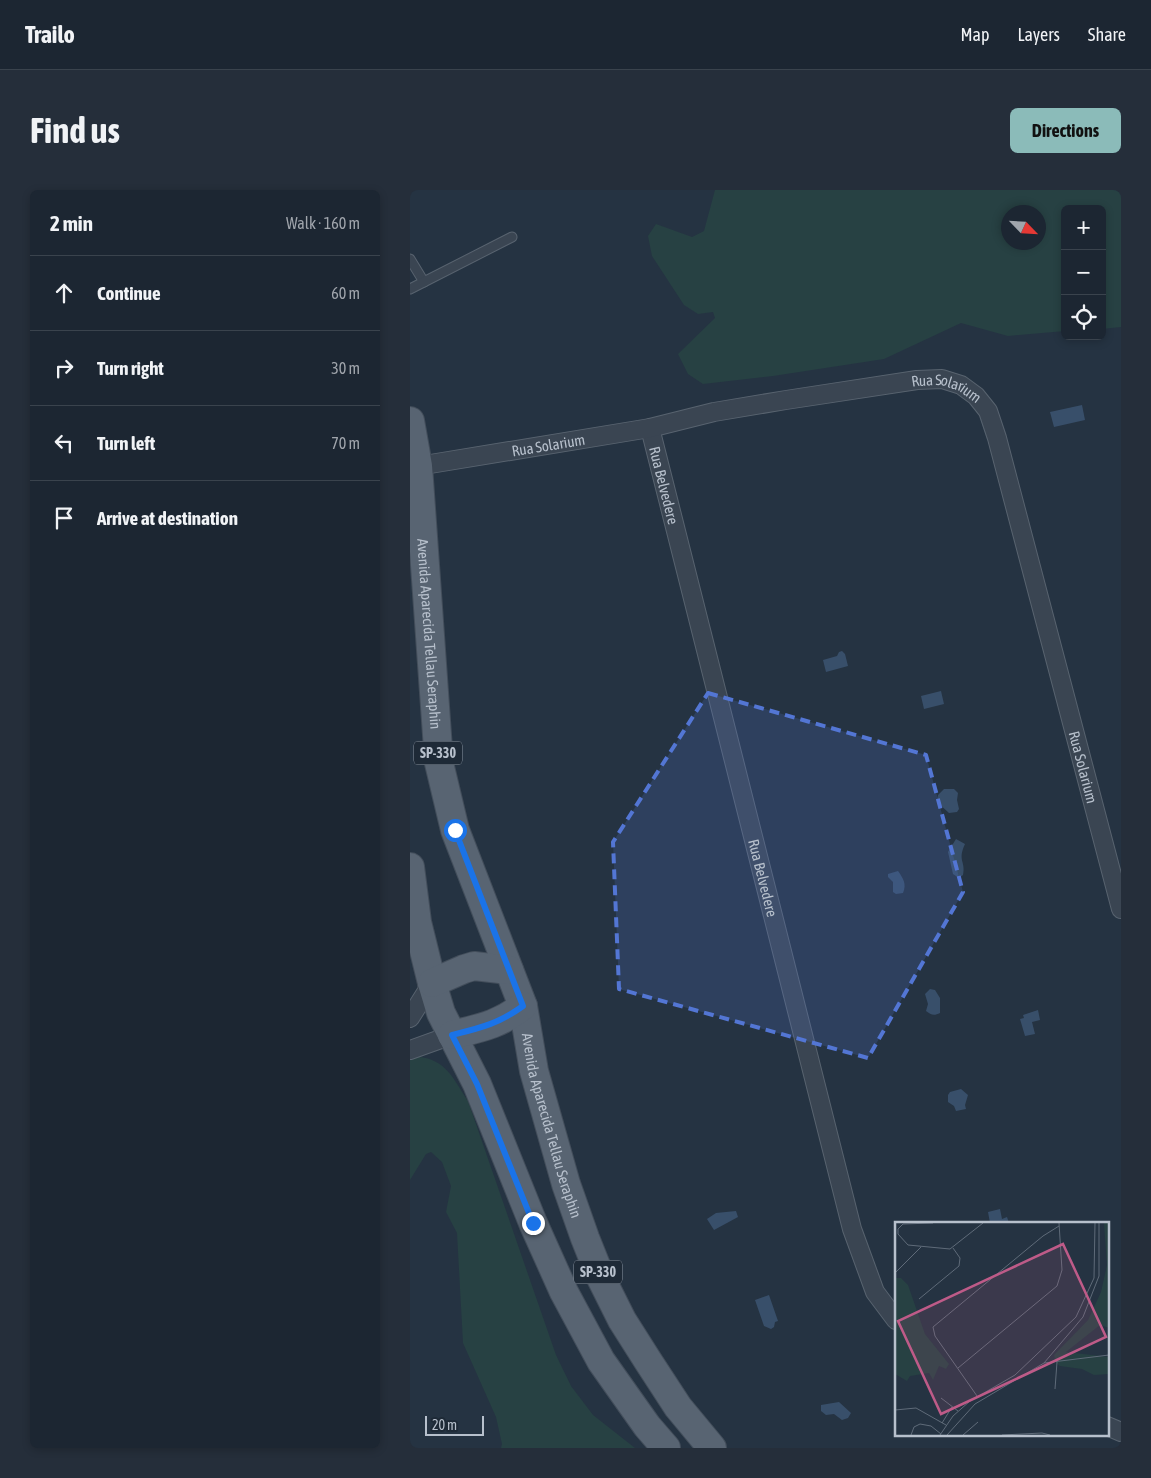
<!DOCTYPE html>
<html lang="en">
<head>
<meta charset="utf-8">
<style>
	body { margin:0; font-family:"Asap Condensed",sans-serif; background:#252e3a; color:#f1f3f6 }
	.controls { position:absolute; right:15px; top:15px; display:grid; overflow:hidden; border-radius:8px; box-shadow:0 2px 8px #0003 }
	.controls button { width:45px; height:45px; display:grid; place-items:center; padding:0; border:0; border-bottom:1px solid #3a434d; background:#1c2632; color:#f1f3f6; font:25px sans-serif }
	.compass { position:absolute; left:591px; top:15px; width:45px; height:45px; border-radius:50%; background:#1c2632; box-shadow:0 2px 8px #0003; rotate:115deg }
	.scale { position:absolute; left:15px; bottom:12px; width:59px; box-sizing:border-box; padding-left:5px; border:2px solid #b7c0cc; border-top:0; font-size:14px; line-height:18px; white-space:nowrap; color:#b7c0cc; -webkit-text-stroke:4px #1e2a37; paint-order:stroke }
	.stop { position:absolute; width:15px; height:15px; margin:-11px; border:4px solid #1a73e8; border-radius:50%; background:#fff }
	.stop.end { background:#1a73e8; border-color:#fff; box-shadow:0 1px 5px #0008 }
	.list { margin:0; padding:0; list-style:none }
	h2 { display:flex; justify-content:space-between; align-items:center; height:65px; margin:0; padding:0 20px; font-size:21px }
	h2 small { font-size:16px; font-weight:400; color:#a0a5ac }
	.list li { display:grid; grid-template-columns:32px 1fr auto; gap:15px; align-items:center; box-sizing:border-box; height:75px; padding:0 20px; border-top:1px solid #3a434d }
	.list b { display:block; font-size:19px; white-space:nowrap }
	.list em { font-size:16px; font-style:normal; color:#a0a5ac }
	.icon { flex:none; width:28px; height:28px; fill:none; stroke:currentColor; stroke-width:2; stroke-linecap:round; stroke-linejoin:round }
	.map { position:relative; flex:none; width:711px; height:1258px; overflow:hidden; border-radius:8px }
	header { display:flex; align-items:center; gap:30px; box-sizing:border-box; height:70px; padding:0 25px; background:#1c2632; border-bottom:1px solid #3a434d }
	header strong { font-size:24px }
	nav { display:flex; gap:28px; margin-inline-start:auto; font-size:18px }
	.intro { display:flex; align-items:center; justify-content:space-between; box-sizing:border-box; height:120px; padding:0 30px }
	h1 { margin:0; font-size:35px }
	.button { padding:12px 22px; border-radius:8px; background:#8bbbb9; color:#111; font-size:18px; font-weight:700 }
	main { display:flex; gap:30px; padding:0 30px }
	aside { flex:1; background:#1c2632; border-radius:8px; box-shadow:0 2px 8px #0003 }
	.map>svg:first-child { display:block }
</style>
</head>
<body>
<header>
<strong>Trailo</strong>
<nav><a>Map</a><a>Layers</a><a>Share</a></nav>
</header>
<div class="intro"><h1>Find us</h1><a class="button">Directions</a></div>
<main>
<aside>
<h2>2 min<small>Walk · 160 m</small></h2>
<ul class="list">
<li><svg class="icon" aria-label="ahead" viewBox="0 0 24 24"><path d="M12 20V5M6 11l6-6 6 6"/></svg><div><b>Continue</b></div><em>60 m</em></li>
<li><svg class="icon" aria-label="right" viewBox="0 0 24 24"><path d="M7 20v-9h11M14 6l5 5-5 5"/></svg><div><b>Turn right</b></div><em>30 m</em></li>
<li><svg class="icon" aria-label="left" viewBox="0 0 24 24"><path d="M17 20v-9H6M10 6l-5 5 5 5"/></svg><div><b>Turn left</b></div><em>70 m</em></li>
<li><svg class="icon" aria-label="arrive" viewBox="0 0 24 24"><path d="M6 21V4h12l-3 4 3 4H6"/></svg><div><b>Arrive at destination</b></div></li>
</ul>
</aside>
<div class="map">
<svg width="711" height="1258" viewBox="0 0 711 1258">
	<rect width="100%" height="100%" fill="#253342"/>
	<g fill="#274143" fill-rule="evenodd">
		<path d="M305,0h406v137l-19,2v-120h-37v122l-57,5 -47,-13 -77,36 -111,17 -70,8 -15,-10 -10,-20 37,-36 -2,-6 -15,2 -14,-9 -32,-49 -4,-20 8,-12 36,13 12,-6zM598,22h30v30h-30z"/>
		<path d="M0,866c35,1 41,19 58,45l88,254 15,31 22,29 42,33h-134l1,-4 -6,-27 -33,-74 -6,-110 -11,-21 5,-26 -9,-24 -11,-10 -5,2 -16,26z"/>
	</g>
	<g fill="#384f6a">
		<path d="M672,215l3,15 -31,7 -4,-15z"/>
		<path d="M432,461l3,3 3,12 -22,6 -3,-12 14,-4 2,-4z"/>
		<path d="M531,501l3,13 -20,5 -3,-13z"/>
		<path d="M534,599h10l4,4 -1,7 2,9 -2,3 -8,1 -12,-11 1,-7z"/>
		<path d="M546,649l9,5c-8,17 1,17 -2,31l-4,3 -6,-4 -5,-22z"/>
		<path d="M488,681c5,7 9,13 5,22l-7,1 -3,-2v-10l-5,-5v-3z"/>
		<path d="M520,799l5,1 5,8v15c-6,3 -9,2 -14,-2l2,-7 -3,-10z"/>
		<path d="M628,820l2,10 -8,2 3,12 -10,2 -5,-17 4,-1 -1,-3z"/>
		<path d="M551,899l7,6 -3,10 1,4 -10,2 -2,-5 -6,-4v-7l2,-3z"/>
		<path d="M590,1019l2,10 5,-2 2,6h-19l-2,-11z"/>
		<path d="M326,1021l2,6 -24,13 -7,-11 9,-6z"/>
		<path d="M359,1105l9,26 -3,1 -1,5 -3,2 -7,-3 -9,-26z"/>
		<path d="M429,1212l12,11 -3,5 -6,2 -8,-6 -8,1 -5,-4v-6z"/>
	</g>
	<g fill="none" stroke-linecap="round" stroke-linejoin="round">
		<g stroke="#58636f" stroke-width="11">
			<g id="service">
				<path d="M0,69l14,23"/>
				<path d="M0,99l102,-52"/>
			</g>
		</g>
		<g stroke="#58636f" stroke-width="20">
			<g id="minor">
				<path id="s1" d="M240,238l202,801 23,63 21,28"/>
				<path id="s2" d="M8,276l232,-38 64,-16 72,-12 131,-20 25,-1 19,6 15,11 12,15 9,27 124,471"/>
				<path d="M0,828l22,-35"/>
				<path d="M0,860l42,-15"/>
				<path d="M697,1236l14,6"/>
			</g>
		</g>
		<g stroke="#434e5b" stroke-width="30">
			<g id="primary">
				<path id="s3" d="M0,231l8,45 21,297 16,67 68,176 11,65 32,113 19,54 16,40 21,42 26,41 30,46 34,41"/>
				<path d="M0,677l7,55 15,61 9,30 36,71 56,139 31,69 37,69 46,65 19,22"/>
				<path d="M22,793l32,-14 10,-3 35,4"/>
				<path d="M42,845c28,-7 47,-10 71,-29"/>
			</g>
		</g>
		<use href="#service" stroke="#3a4552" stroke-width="9"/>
		<use href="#minor" stroke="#3a4552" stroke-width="18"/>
		<use href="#primary" stroke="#586472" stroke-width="28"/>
	</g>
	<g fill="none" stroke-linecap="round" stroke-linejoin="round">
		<path stroke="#1a73e8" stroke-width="6" d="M45,640l68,176c-25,18 -43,22 -71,29l25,49 56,139"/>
	</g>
	<path fill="#5376d4" fill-opacity="0.2" stroke="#5376d4" stroke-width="4" stroke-dasharray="10 6" stroke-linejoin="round" d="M298,503l218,62 37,137 -95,166 -249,-69 -6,-147z"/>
	<g text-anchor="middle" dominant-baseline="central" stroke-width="5" stroke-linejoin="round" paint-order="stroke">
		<g fill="#1e2a37" stroke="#89939f" stroke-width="1">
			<rect x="4" y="551.5" width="48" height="23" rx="4"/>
			<rect x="164" y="1070.5" width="48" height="23" rx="4"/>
		</g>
		<g font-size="14" font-weight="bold" fill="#b7c0cc">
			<text x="28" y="563">SP-330</text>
			<text x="188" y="1082">SP-330</text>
		</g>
		<g font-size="15" fill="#b7c0cc" stroke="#1e2a37">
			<text stroke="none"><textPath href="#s2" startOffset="538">Rua Solarium</textPath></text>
			<text stroke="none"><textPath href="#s2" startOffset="132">Rua Solarium</textPath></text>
			<text stroke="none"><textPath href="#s1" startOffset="59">Rua Belvedere</textPath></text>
			<text stroke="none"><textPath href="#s3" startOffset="214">Avenida Aparecida Tellau Seraphin</textPath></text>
			<text stroke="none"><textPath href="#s2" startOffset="958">Rua Solarium</textPath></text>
			<text stroke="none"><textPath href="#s1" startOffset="464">Rua Belvedere</textPath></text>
			<text stroke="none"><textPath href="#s3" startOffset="724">Avenida Aparecida Tellau Seraphin</textPath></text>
		</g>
	</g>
	<g transform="translate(485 1032)">
		<rect width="214" height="214" fill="#253342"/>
		<path d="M209,1h5v105l-9,-3 -34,27 43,5v17l-15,1 -12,-6 -22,-3 -4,-3 -2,-8 34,-35 13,-28 6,-27zM0,56h6l7,7 17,49 24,30 -3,5 -7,-3 -6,14 -4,-7 -19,3 -3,5 -12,-7z" fill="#274143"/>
		<path fill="none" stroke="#5f6b79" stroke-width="1" d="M38,1l-30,1 -5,5v5l10,11 42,4 33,-26M0,51l26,-26M24,77l40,-33 1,-8 -7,-10M149,141l65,-8M63,146l99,-82 5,-16 -3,-47M160,167l2,-27M82,174l-42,-60 -2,-9 110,-91 16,-10M46,176l17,13M0,188l21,-2 30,17M47,201l10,-16M16,213l3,-8 6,-3 11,2 10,8M45,213l13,-19 17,-15 45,-26 61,-58 18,-39 1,-55M52,213l28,-31 69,-41 39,-46 16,-41v-53M68,213l15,-13M107,213l40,-2 8,2"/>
		<path fill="#be5b88" fill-opacity="0.15" stroke="#be5b88" stroke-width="2.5" d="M168,22l43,93 -165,77 -43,-93z"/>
		<rect width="214" height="214" fill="none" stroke="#b7c0cc" stroke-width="2.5"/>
	</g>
</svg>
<div class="controls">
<button>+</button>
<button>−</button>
<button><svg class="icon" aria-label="locate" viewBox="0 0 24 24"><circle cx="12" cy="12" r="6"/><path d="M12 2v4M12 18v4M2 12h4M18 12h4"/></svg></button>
</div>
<svg class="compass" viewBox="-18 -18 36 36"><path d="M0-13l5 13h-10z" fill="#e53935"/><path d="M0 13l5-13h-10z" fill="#a0a5ac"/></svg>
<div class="scale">20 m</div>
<div class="stop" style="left:45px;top:640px"></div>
<div class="stop end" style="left:123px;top:1033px"></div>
</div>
</main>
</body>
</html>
